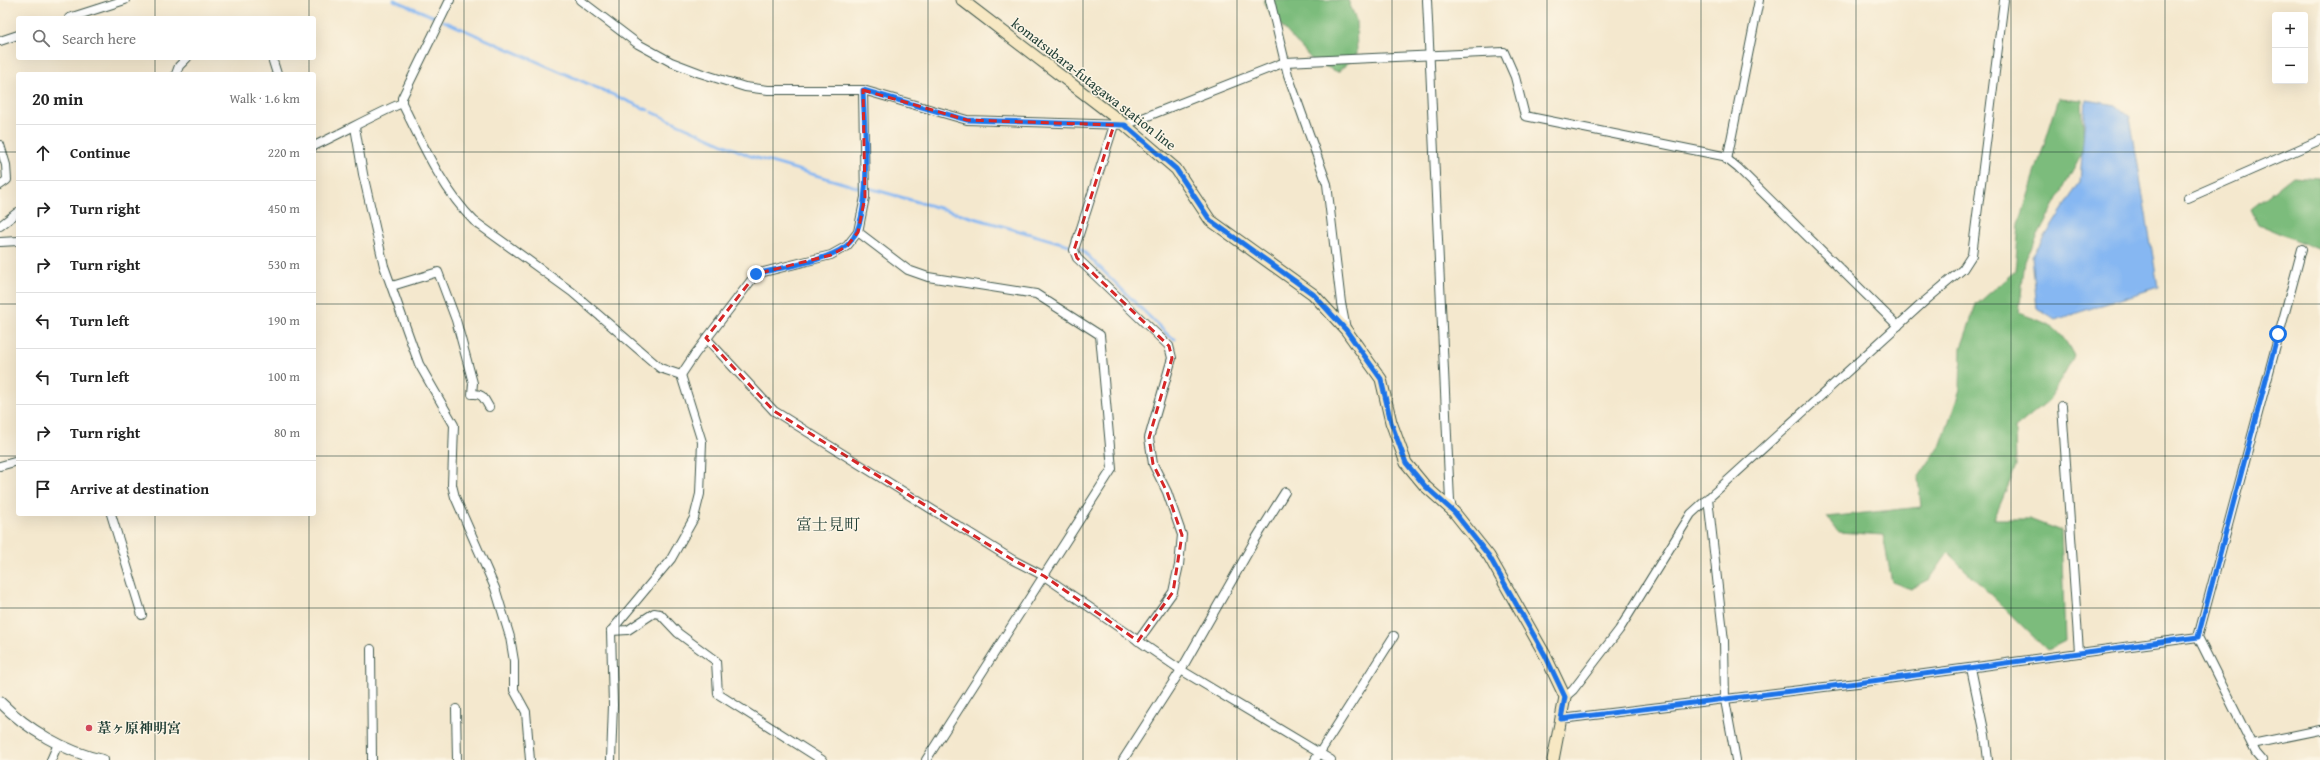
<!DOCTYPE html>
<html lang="en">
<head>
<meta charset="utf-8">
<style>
	body { margin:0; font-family:"Gentium Book Plus","Noto Serif JP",serif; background:#f6f6f6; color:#222 }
	.controls { position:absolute; right:12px; top:12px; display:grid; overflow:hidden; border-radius:4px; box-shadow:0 4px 16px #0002 }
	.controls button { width:36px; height:36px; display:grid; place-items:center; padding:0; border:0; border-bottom:1px solid #e0e0e0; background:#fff; color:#222; font:20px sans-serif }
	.stop { position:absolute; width:12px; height:12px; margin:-9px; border:3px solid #1a73e8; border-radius:50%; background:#fff }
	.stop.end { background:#1a73e8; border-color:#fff; box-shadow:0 1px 4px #0008 }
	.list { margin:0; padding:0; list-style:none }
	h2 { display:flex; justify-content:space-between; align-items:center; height:52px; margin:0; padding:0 16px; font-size:17px }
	h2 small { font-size:13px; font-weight:400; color:#767676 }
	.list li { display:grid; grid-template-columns:26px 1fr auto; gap:12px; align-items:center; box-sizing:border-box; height:56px; padding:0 16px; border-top:1px solid #e0e0e0 }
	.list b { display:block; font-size:15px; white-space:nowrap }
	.list em { font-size:13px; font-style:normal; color:#767676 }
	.icon { flex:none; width:22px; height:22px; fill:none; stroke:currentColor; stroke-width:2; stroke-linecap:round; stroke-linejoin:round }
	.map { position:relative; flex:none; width:2320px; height:760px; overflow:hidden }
	.search { position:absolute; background:#fff; box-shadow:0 4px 16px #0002; left:16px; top:16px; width:300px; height:44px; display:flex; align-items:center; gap:10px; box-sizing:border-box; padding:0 14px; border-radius:4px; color:#767676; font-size:15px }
	.panel { position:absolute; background:#fff; box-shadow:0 4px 16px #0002; left:16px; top:72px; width:300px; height:444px; border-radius:4px }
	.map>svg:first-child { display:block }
</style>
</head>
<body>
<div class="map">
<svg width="2320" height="760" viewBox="0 0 2320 760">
	<rect width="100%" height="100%" fill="#fcf5e5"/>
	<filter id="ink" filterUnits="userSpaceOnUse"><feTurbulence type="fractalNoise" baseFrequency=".025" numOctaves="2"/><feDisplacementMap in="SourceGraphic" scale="8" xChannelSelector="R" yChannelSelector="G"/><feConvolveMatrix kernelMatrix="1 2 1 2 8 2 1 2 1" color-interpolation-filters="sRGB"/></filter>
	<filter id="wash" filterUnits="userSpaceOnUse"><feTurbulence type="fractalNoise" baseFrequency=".012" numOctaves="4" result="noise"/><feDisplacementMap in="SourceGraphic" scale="16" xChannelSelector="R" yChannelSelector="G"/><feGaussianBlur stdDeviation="0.9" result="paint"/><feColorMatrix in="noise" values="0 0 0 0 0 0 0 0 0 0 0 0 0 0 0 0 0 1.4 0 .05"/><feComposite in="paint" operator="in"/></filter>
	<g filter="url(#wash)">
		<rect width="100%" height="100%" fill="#f4e8ce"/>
		<g fill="#7cbc7c" stroke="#4e7c58">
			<path d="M1263,0h85l8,20 1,34 -19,18 -25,-11 -43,-48z"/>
			<path d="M2059,98l23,2 2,50 -59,110 -6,53c32,12 39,12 55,43l-25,44 -34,28 1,39 -22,52h35l32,12 4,110 -18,9 -99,-97 -18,26 -19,10 -19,-7 -9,-47 -45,-3 -11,-15 94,-10 -3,-29 23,-34 19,-55 1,-41 15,-43 39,-34 4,-47z"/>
			<path d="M2293,176l27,2v72l-62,-26 -7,-15z"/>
		</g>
		<path fill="#86b7f2" stroke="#527a93" d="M2086,100l30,5 14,12 28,170 -103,33 -18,-12 -5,-51 48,-75z"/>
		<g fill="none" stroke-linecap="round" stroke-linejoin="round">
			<g stroke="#86b7f2" stroke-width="3">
				<path d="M394,0l43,18"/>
				<path d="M444,21l204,89"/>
				<path d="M652,112l98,44 110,32"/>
				<path d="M869,188l200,57"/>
				<path d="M1081,249l88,87 6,3"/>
			</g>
		</g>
	</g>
	<g filter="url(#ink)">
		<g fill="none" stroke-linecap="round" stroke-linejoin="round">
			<g stroke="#3f574b" stroke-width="10">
				<g id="minor">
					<path d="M450,0l-48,98v5c20,40 40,86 72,118l98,71 88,76 21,7"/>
					<path d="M580,0l58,44 33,18 29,11 45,14 23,3h95l104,30 158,5 160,-63 219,-10 11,25 10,39 198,40 15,12 160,158"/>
					<path d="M1270,0l18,75 39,109 14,119 5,26"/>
					<path d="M1427,0l23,501 3,9"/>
					<path d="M69,18l56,-18"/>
					<path d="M0,41l18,-6"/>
					<path d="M272,58l5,16"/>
					<path d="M176,74l3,-8 8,-8"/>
					<path d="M1114,125l-40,125 3,8 92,88 3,12 -23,80 4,26 14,28 15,43 -3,30 -6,27 -35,49"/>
					<path d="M355,127l8,47 21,92 35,98 35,61 -2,60 3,12 40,91 15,49 4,24v29l12,22 4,48"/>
					<path d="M0,145l6,20 1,15 -7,5"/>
					<path d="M314,146c30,-14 58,-30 88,-43"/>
					<path d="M1727,160l32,-160"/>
					<path d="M2188,198l132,-58"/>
					<path d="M0,226l18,-14"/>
					<path d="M858,232l50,38 20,7 108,17 64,41 12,134 -186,291"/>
					<path d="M0,242l18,-1"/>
					<path d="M392,286l46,-14 18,48 17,63 -1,11c11,-1 12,5 17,13"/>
					<path d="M706,338l68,73 239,149 31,16 137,94 150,90"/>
					<path d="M681,375l14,-21 61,-80 75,-19 16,-9 11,-14 7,-35 -2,-107"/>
					<path d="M2062,406l17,246"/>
					<path d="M0,466l18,-5"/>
					<path d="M1708,498l16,143 1,59 11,60"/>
					<path d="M111,514l31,101"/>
					<path d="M611,631l60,-72 23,-41 6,-24 2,-52 -21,-67"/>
					<path d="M611,631l17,-1 26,-17 6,1 18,19 38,28 2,33 104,66"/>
					<path d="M371,649l1,111"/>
					<path d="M1971,668l14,67 3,25"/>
					<path d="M1565,697l8,-7 46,-60 72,-116 234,-213 38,-32 9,-14 32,-255"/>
					<path d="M456,709l1,51"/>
					<path d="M1561,719l296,-36 341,-46"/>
					<path d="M2252,744l68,-14"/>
					<path d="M51,760l7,-16"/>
					<path d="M611,760l2,-55 -2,-74"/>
					<path d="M1123,760l58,-90 74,-130 30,-48"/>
					<path d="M1315,760l79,-124"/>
					<path d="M2262,760l-6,-7 -58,-116 104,-388"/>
				</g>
			</g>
			<g stroke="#3f574b" stroke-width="12">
				<path id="tertiary" d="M0,702c27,27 65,50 103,58"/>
			</g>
			<g stroke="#3f574b" stroke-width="13">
				<path id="secondary" d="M962,0l163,125 51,44 34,51 103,74 33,36 35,49 10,43 15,41 19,23 29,26 35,44 56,99 20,42 -12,63"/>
			</g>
			<use href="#minor" stroke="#fff" stroke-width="8"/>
			<use href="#tertiary" stroke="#fff" stroke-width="10"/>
			<use href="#secondary" stroke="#f7e8c3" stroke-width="11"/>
		</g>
	</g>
	<g fill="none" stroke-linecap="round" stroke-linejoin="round" filter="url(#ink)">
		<path stroke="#1a73e8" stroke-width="5" d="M756,274c26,-7 69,-12 90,-28 29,-21 18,-120 17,-156l104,30 158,5 51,44 34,51 103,74 33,36 35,49 10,43 15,41 19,23 29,26 35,44 56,99 20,42 -4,22 296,-36 341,-46 80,-303"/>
	</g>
	<path fill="none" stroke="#d62828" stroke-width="3" stroke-dasharray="8 5" stroke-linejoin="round" d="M863,90l104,30 147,5 -40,125 3,8 92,88 3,12 -23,80 4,26 14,28 15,43 -9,57 -35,49 -94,-65 -31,-16 -239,-149 -68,-73 50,-64 75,-19 16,-9 11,-14 7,-35z"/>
	<path fill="none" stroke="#1f3d34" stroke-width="1" stroke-opacity="0.55" d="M155,0v18M309,0v18M464,0v760M619,0v760M773,0v760M928,0v760M1083,0v760M1237,0v760M1392,0v760M1547,0v760M1701,0v760M1856,0v760M2011,0v760M2165,0v760M155,58v16M309,58v16M0,152h18M314,152h2006M0,304h18M314,304h2006M0,456h18M314,456h2006M155,514v246M309,514v246M0,608h2320"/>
	<circle fill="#d1495b" stroke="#fcf5e5" stroke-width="1.5" cx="89" cy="728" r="4"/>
	<g text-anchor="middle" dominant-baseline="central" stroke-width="3" stroke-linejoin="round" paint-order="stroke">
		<g font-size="14" fill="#1f3d34" stroke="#fcf5e5">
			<text transform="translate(1094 84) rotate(38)">komatsubara-futagawa station line</text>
		</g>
		<g font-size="14" font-weight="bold" fill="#1f3d34" stroke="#fcf5e5" text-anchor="start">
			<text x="97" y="728">葦ヶ原神明宮</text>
		</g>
		<g font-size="16" fill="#1f3d34" stroke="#fcf5e5">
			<text x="828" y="524">富士見町</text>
		</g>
	</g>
</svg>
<div class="controls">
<button>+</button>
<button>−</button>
</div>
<div class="stop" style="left:2278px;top:334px"></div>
<div class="stop end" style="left:756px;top:274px"></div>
<div class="search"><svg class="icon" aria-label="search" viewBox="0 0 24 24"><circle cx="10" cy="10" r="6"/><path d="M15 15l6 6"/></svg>Search here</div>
<section class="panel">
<h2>20 min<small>Walk · 1.6 km</small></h2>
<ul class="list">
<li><svg class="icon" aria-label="ahead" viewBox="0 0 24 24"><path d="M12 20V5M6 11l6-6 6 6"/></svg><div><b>Continue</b></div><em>220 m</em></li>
<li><svg class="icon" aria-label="right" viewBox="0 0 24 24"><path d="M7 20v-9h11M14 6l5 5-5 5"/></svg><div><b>Turn right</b></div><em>450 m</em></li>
<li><svg class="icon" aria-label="right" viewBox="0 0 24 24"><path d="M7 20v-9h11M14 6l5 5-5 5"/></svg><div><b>Turn right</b></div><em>530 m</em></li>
<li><svg class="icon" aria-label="left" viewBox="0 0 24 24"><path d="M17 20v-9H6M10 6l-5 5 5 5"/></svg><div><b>Turn left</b></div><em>190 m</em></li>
<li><svg class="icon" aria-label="left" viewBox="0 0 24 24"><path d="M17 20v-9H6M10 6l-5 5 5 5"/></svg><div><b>Turn left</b></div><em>100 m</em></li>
<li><svg class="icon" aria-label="right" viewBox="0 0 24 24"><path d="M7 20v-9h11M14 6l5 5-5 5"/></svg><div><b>Turn right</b></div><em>80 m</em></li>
<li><svg class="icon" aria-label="arrive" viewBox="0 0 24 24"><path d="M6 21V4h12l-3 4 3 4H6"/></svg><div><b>Arrive at destination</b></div></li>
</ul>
</section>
</div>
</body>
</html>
